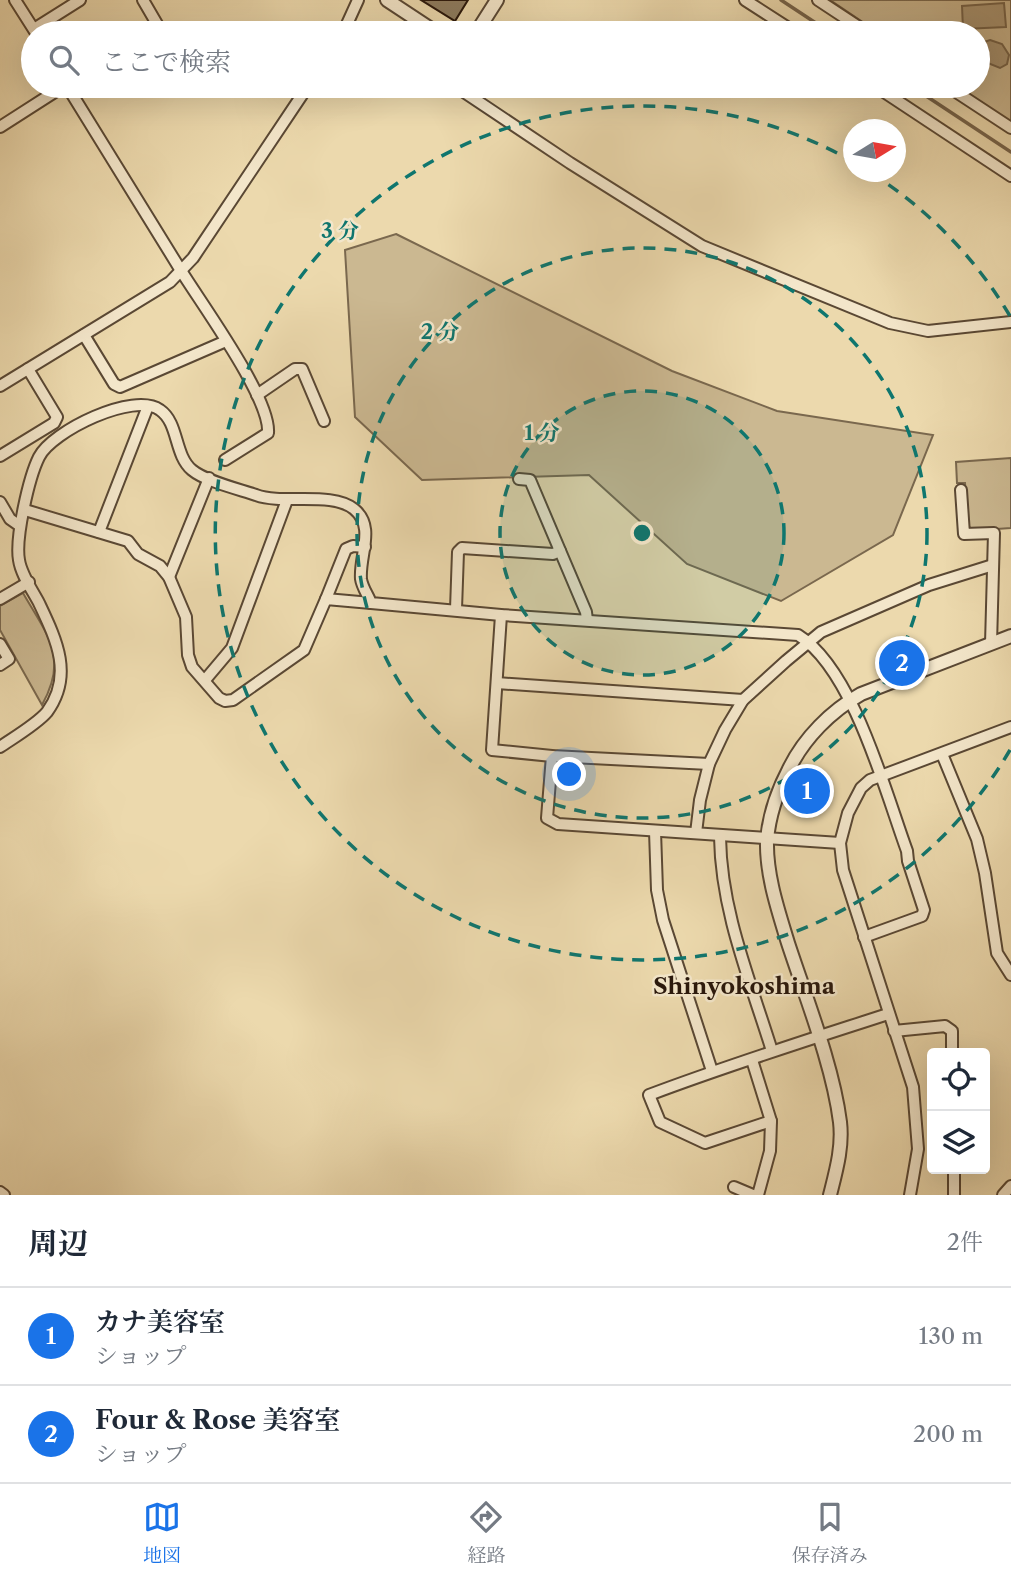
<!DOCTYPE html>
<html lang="ja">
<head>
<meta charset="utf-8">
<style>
	body { margin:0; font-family:"Libre Caslon Text","Noto Serif JP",serif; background:#f6f6f7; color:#1f2937 }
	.controls { position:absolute; right:21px; bottom:21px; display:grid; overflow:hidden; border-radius:7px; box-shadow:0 7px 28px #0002 }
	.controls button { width:63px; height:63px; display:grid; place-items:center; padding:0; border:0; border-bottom:2px solid #e0e1e3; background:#fff; color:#1f2937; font:35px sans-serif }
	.compass { position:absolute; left:843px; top:119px; width:63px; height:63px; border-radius:50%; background:#fff; box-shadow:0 7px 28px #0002; rotate:79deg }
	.you { position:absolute; left:570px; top:775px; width:24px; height:24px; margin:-18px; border:5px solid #fff; border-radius:50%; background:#1a73e8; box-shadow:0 0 0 10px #1a73e833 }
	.badge { display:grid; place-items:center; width:46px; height:46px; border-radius:50%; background:#1a73e8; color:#fff; font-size:23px; font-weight:700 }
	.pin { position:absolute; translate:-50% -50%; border:4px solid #fff; box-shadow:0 2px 7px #0006 }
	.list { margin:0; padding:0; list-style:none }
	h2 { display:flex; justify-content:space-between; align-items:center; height:91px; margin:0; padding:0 28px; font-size:30px }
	h2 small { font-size:23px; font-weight:400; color:#747a83 }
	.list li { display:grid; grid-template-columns:46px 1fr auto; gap:21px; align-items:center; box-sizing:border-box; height:98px; padding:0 28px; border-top:2px solid #e0e1e3 }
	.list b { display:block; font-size:26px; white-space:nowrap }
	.list p { margin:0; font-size:23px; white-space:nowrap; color:#747a83 }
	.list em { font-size:23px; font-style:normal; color:#747a83 }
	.icon { flex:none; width:38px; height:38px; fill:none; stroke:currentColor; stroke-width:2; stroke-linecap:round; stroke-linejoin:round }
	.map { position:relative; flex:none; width:1011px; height:1195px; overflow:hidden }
	.search { position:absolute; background:#fff; box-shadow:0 7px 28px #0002; left:21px; right:21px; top:21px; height:77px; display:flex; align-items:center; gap:18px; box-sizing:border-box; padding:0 24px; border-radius:38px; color:#747a83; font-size:26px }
	.sheet { height:287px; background:#fff }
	nav { display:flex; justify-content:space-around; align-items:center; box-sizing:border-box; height:98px; border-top:2px solid #e0e1e3; background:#fff; font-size:19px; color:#747a83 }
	nav a { display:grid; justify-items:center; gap:4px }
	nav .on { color:#1a73e8 }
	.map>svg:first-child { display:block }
</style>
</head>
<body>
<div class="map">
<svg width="1011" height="1195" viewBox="0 0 1011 1195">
	<rect width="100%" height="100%" fill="#ecd9ad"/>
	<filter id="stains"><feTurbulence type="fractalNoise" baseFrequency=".00286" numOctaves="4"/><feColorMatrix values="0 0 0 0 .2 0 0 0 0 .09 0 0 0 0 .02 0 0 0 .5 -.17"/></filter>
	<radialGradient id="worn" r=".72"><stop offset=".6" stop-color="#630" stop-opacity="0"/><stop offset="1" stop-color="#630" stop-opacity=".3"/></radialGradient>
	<g fill="#cbb891" stroke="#7a684e" stroke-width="2">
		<path d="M830,0h181v122l-54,-36h21v-53h-99z"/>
		<path d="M396,234l276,137 105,40 156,24 -40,100 -112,66 -94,-37 -98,-89 -167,5 -67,-63 -10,-167z"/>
		<path d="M1011,458v70l-43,3 -3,-48h-8l-1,-21z"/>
		<path d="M23,593c24,42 46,64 19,112l-42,-75v-24z"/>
	</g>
	<g fill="#aa9776" stroke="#76644b" stroke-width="2">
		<path d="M1004,3l2,24 -43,2 -1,-23z"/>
		<path d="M990,40l12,4 7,11 -2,9 -7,4 -22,-9v-15z"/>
	</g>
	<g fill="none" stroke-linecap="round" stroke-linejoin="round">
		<g stroke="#76644b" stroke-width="3.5">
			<path d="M781,0l50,33"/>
			<path d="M911,86l100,66"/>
		</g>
	</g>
	<path fill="#8e7c5f" stroke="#29170b" stroke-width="2" d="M421,0h47l-13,21z"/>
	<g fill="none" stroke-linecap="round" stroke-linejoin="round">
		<g stroke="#5a4834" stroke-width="14">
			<g id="minor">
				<path d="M15,0l21,33"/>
				<path d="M745,0l51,33"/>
				<path d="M818,0l50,33"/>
				<path d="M34,29l46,-29"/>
				<path d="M142,33l15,-9 -14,-24"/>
				<path d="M343,33l15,-33"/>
				<path d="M67,86c38,61 75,122 113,183 20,33 91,129 88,164l-43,27"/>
				<path d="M455,86l115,77 132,83 188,77 38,8 83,-9"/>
				<path d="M875,86l136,90"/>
				<path d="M947,86l64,42"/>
				<path d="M0,127l64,-41"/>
				<path d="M84,335l30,49 6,3 106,-46"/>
				<path d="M0,386l170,-104 23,-24 115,-172"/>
				<path d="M257,395l38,-26h7l22,52"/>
				<path d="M0,456l54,-33 3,-6 -29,-48"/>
				<path d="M519,479l11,1 56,132 1,8"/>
				<path d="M961,490l3,44 30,-1 -3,111"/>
				<path d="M0,502l10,17 10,7"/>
				<path d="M25,510l103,31 10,13 22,12 9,11 17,40 2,38 4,12 27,31 6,3 8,-1 71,-50 22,-51 45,4"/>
				<path d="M99,532l49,-126"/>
				<path d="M169,577l40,-99"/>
				<path d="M0,599l29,-17"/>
				<path d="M326,599l20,-50 7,-3 12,1"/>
				<path d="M456,609l2,-57 4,-4 91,6 7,-3"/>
				<path d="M501,615l-9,135 60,6 157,8"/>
				<path d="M0,644l9,15 -9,6"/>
				<path d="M205,680l27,-32 55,-148"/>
				<path d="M497,683l246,17"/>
				<path d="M0,747c13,-9 37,-23 47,-35 27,-37 9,-73 -8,-109 -7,-13 -18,-29 -20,-43 -4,-22 10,-83 20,-103 13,-26 95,-66 121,-47 19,13 14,45 32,60 13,11 46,19 64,25 27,10 76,-4 98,14 22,18 5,46 7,70 1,8 7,16 10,24l130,12 297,20c55,34 87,156 109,216l1,10 16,49 -2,6 -58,21"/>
				<path d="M942,754l35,85 8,34 12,80 14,22"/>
				<path d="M552,756l-5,62 11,6 282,19"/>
				<path d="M655,831l2,59 6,30 49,151"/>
				<path d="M696,833l4,-33 9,-36 16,-34 18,-30 43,-39 35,-29 108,-47 64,-20"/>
				<path d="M720,837c1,74 30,143 52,214"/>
				<path d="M894,1031l51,-5 7,5v22"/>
				<path d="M752,1060l19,61 -1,30 -12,44"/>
				<path d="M771,1121l-66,22 -45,-21 -11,-27c79,-30 159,-55 239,-81"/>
				<path d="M954,1169v26"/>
				<path d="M734,1187l19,8"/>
				<path d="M0,1192l4,3"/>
				<path d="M910,1195l8,-46 -5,-62 -70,-217 -3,-27 8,-30 13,-25 9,-8 141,-53"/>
				<path d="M1003,1195l8,-9"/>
			</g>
		</g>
		<g stroke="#5a4834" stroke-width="16">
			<g id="tertiary">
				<path d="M387,0l50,33"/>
				<path d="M476,33l21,-33"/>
				<path d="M830,1195c6,-24 13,-48 10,-73 -7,-56 -34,-124 -52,-179 -10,-33 -22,-68 -21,-103 2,-24 11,-50 22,-71 15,-31 42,-58 72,-75l150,-58"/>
			</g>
		</g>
		<use href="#minor" stroke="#f3e6ca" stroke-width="10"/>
		<use href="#tertiary" stroke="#f3e6ca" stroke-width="12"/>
	</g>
	<circle cx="642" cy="533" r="142" fill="#0f766e" fill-opacity=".12"/>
	<g fill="none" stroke="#0f766e" stroke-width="3.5" stroke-dasharray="12 9">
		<circle cx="642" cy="533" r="142"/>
		<circle cx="642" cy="533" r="285"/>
		<path d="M1010 750A427 427 0 1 1 852 161M871 173A427 427 0 0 1 1010 316"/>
	</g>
	<g text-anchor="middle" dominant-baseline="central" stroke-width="5" stroke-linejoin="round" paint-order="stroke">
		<g font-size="23" font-weight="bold" fill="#29170b" stroke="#f3e6ca">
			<text x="744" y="986">Shinyokoshima</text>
		</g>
	</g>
	<circle cx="642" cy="533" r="10" fill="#0f766e" stroke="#f3e6ca" stroke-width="3.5"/>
	<g font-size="21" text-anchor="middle" font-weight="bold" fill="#0f766e" stroke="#f3e6ca" stroke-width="5" stroke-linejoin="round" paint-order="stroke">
		<text x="340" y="238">3 分</text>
		<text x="440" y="339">2 分</text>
		<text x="542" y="440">1 分</text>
	</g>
	<rect width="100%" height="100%" filter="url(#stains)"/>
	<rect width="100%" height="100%" fill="url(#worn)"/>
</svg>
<div class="controls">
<button><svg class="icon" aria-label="locate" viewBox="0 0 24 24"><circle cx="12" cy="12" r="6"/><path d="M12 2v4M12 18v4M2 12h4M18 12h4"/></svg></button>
<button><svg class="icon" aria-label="layers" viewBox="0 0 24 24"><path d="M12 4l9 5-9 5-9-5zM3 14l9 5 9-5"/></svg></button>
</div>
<svg class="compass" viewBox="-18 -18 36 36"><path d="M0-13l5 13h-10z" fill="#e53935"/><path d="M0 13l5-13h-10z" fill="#747a83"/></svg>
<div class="you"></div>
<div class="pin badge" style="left:807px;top:791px">1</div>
<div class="pin badge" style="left:902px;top:663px">2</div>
<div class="search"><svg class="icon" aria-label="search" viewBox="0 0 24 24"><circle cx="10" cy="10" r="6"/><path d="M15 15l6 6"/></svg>ここで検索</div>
</div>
<section class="sheet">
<h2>周辺<small>2件</small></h2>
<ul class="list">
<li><span class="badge">1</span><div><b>カナ美容室</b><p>ショップ</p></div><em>130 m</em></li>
<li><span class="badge">2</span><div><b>Four &amp; Rose 美容室</b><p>ショップ</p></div><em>200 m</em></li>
</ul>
</section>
<nav>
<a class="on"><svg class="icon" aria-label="map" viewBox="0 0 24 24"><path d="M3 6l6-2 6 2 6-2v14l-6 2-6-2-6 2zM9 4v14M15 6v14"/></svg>地図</a>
<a><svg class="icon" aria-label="directions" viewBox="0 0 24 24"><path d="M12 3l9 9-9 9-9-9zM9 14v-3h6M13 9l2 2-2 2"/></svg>経路</a>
<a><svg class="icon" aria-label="saved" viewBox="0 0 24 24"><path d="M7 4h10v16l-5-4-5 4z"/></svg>保存済み</a>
</nav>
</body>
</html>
